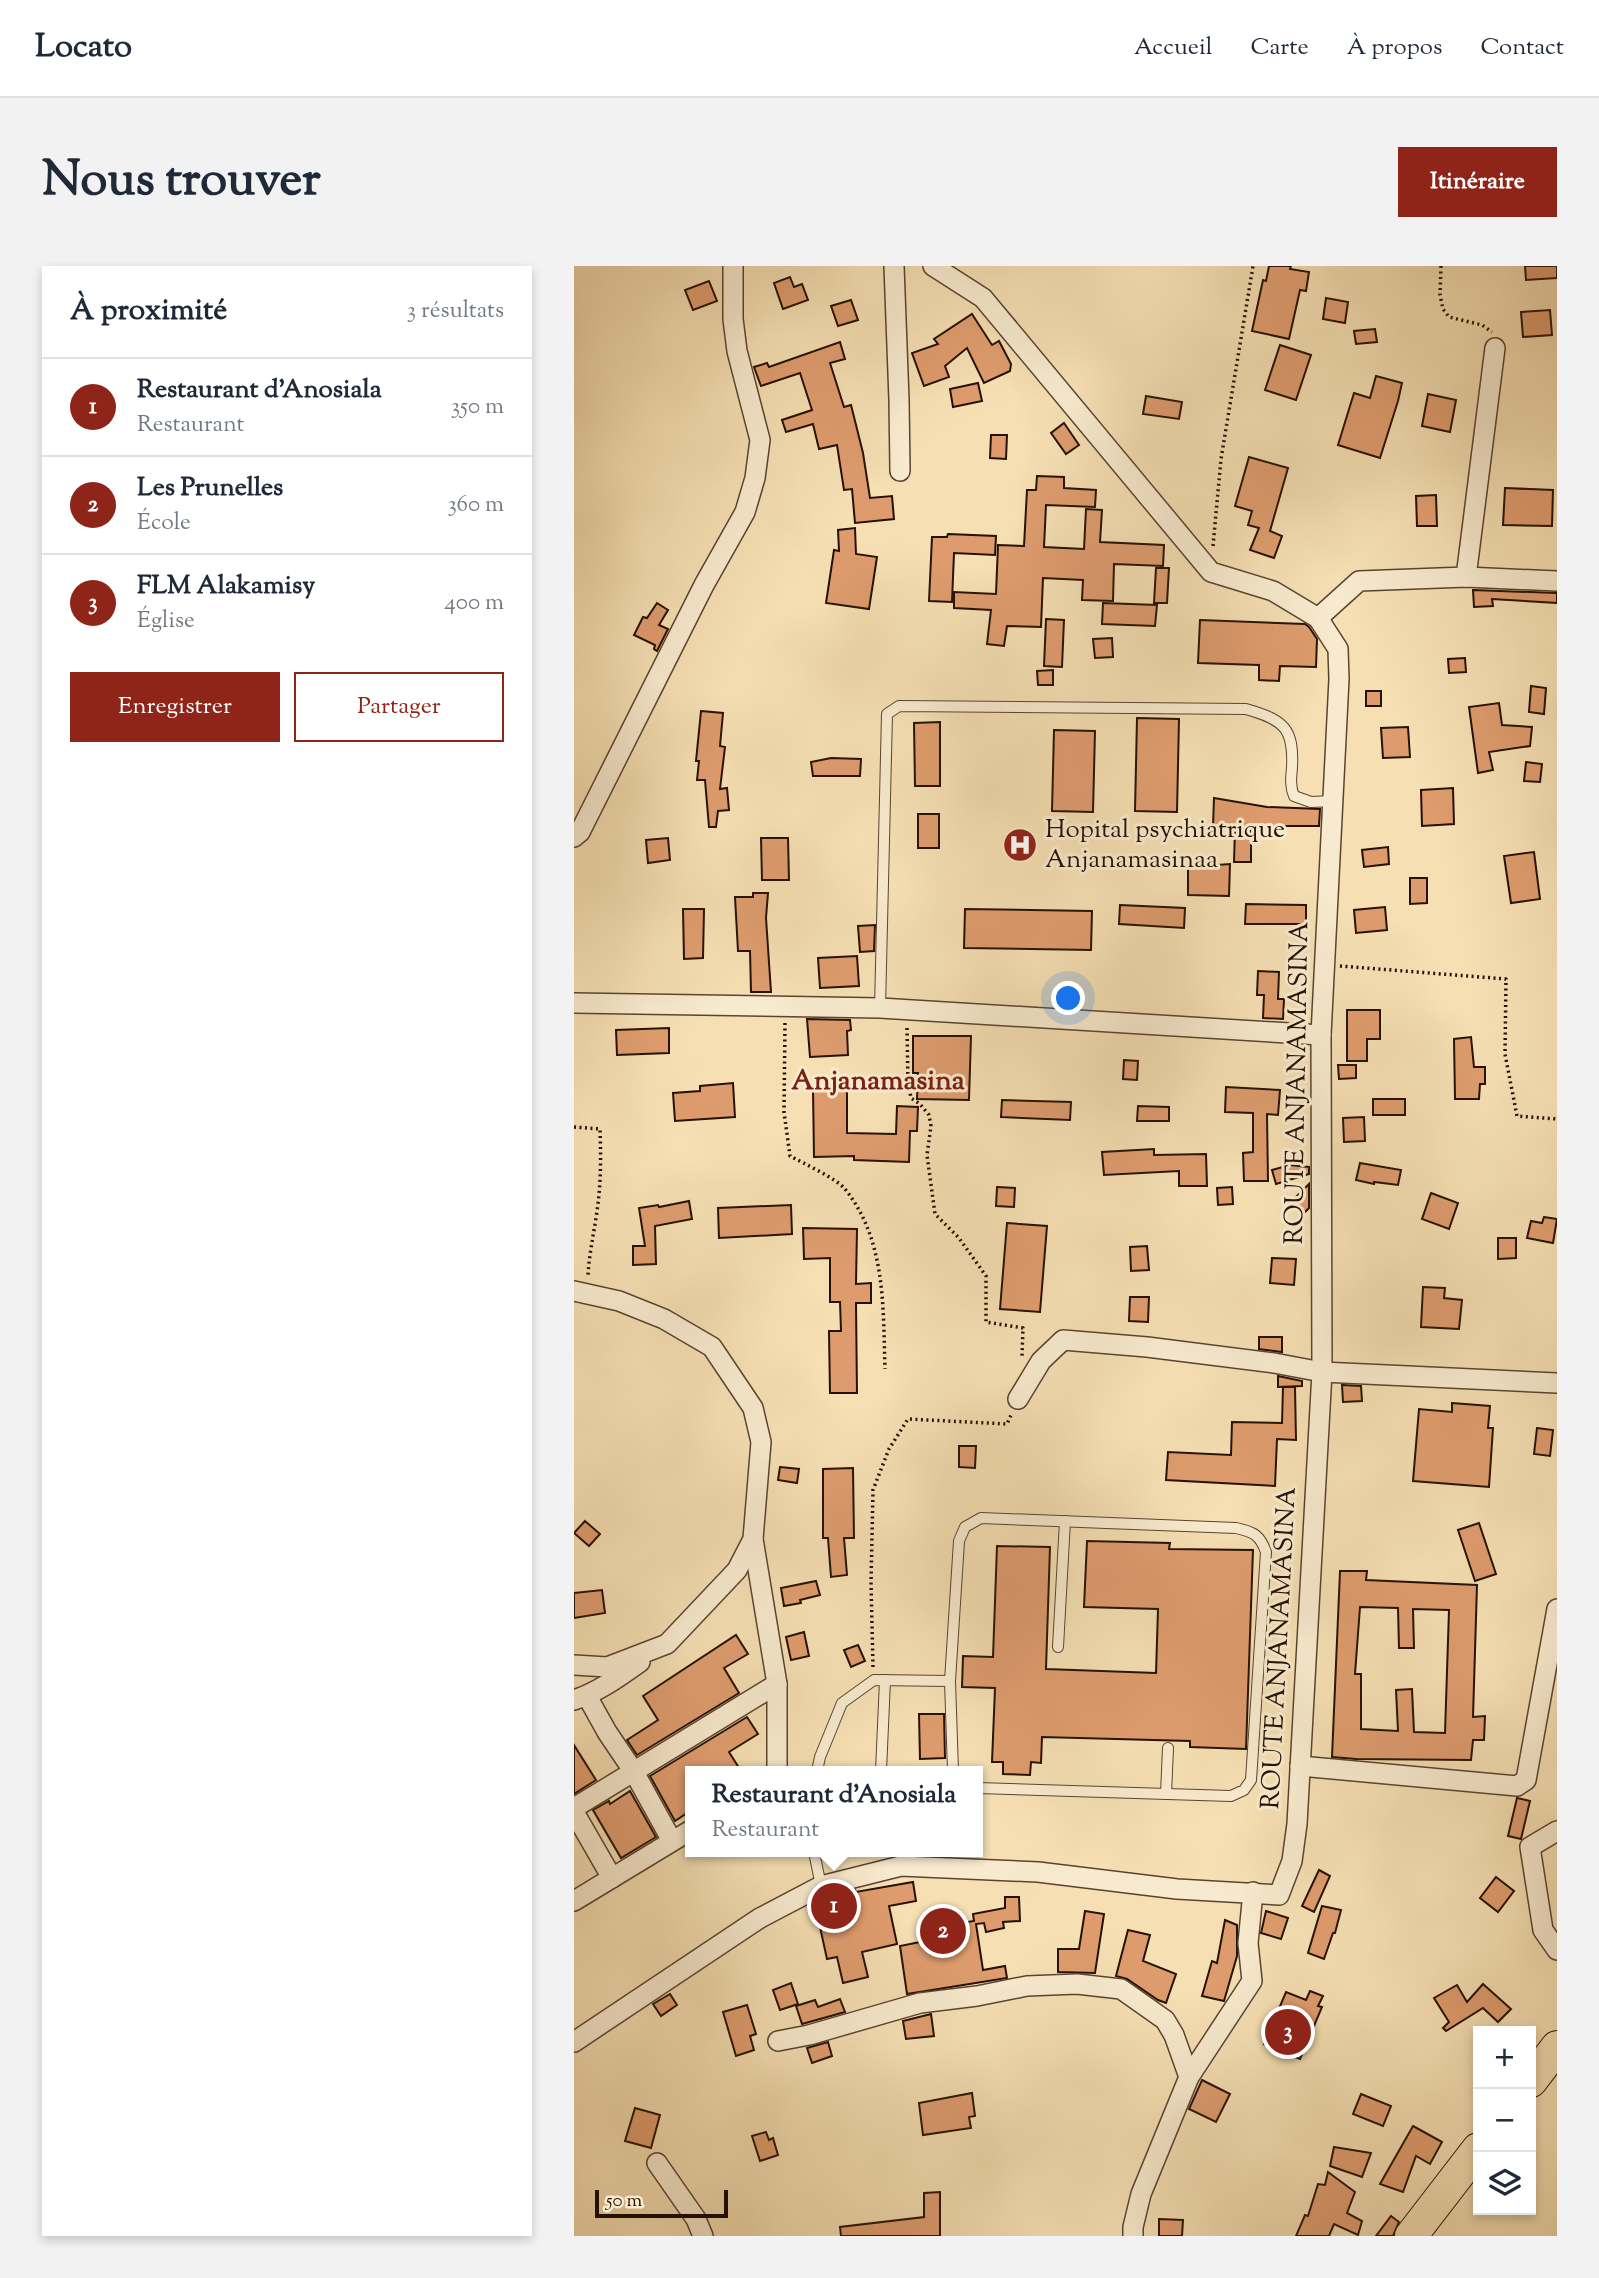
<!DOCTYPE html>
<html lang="fr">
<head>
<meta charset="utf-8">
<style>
	body { margin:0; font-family:"Sorts Mill Goudy",serif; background:#f2f2f3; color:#1f2937 }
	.controls { position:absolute; right:21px; bottom:21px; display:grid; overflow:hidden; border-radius:0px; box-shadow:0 4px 10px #0003 }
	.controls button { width:63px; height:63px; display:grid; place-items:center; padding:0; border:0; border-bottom:2px solid #e0e1e3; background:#fff; color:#1f2937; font:35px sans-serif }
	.scale { position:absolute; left:21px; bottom:18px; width:133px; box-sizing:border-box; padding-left:7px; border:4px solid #271104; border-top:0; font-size:19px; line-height:24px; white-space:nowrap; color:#271104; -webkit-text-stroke:5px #f8eace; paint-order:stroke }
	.you { position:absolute; left:495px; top:733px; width:24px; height:24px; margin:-18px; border:5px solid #fff; border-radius:50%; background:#1a73e8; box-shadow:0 0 0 10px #1a73e833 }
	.badge { display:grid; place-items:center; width:46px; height:46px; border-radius:50%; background:#8f2418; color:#fff; font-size:23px; font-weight:700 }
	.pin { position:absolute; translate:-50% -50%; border:4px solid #fff; box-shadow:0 2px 7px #0006 }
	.popup { position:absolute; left:111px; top:1500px; width:298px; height:91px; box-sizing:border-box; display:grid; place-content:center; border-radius:0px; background:#fff; filter:drop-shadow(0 2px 5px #0005); font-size:23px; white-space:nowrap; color:#747a83 }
	.popup b { font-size:26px; color:#1f2937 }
	.popup::after { content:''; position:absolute; left:50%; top:100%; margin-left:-14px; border:14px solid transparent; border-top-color:#fff }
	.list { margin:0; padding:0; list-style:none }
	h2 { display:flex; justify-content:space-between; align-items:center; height:91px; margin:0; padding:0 28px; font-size:30px }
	h2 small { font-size:23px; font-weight:400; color:#747a83 }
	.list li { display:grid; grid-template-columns:46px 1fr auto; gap:21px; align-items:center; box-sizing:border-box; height:98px; padding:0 28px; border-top:2px solid #e0e1e3 }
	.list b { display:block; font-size:26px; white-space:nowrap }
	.list p { margin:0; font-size:23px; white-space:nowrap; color:#747a83 }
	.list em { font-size:23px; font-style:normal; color:#747a83 }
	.actions { display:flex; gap:14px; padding:21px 28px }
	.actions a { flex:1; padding:16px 0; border:2px solid #8f2418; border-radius:0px; text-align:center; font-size:24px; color:#8f2418 }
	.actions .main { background:#8f2418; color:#fff }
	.icon { flex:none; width:38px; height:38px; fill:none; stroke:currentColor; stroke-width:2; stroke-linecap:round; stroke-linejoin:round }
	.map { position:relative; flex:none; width:983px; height:1970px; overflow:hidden; border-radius:0px }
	header { display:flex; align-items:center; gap:42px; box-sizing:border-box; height:98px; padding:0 35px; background:#fff; border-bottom:2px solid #e0e1e3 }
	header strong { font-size:33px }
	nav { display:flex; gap:38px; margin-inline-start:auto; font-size:24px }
	.intro { display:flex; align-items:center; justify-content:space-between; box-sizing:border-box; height:168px; padding:0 42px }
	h1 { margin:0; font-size:49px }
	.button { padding:18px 32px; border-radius:0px; background:#8f2418; color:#fff; font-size:24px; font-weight:700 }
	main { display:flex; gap:42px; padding:0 42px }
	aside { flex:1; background:#fff; border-radius:0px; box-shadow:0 4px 10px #0003 }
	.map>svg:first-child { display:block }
</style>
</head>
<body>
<header>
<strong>Locato</strong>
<nav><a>Accueil</a><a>Carte</a><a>À propos</a><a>Contact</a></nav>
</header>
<div class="intro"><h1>Nous trouver</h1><a class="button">Itinéraire</a></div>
<main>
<aside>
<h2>À proximité<small>3 résultats</small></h2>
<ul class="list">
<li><span class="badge">1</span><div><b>Restaurant d'Anosiala</b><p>Restaurant</p></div><em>350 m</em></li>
<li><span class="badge">2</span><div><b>Les Prunelles</b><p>École</p></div><em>360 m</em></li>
<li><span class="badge">3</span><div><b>FLM Alakamisy</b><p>Église</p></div><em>400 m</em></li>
</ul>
<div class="actions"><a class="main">Enregistrer</a><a>Partager</a></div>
</aside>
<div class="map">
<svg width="983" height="1970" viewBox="0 0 983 1970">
	<rect width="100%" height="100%" fill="#f5dfb3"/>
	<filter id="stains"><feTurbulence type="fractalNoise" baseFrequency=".00286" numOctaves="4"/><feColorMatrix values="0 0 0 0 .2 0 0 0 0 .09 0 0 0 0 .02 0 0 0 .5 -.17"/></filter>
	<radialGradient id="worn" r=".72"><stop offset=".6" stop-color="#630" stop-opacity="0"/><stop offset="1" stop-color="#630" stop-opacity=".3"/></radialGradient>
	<g fill="#de9c6e" stroke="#271104" stroke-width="2" fill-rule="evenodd">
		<path d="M695,0h22l-1,3 19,3 -3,19 -6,-1 -11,49 -37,-8 11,-51 3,1z"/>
		<path d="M951,0h32v12l-31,2z"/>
		<path d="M216,11l4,10 8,-3 6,16 -25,9 -9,-26z"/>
		<path d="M135,15l8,20 -24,9 -8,-20z"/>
		<path d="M752,32l22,4 -3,21 -22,-4z"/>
		<path d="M277,34l7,20 -20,6 -7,-20z"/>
		<path d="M976,44l2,25 -29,2 -2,-25z"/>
		<path d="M398,48l20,31 7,-4 12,23 -1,7 -26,12 -17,-35 -22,18 4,11 -25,9 -12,-33 26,-9 -4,-5z"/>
		<path d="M801,63l2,13 -21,2 -2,-13z"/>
		<path d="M266,76l5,17 -15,4 14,44 7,-2 12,48 7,45 22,-2 2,23 -39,4 -3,-34 -8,1 -7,-45 -18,4 -6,-25 -27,8 -4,-12 30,-10 -12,-37 -39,13 -7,-19 13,-4 2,4z"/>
		<path d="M706,79l31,10 -15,45 -31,-10z"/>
		<path d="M802,110l26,7 -4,18 -18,57 -42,-13 16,-52 16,5z"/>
		<path d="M404,117l4,18 -29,6 -3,-18z"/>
		<path d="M854,128l28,6 -6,32 -28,-6z"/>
		<path d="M572,130l36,6 -3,17 -36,-5z"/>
		<path d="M490,157l15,22 -13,9 -15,-21z"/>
		<path d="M417,169h16l-1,24 -16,-1z"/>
		<path d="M675,191l39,11 -18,63 12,5 -8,22 -24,-8 9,-22 -11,-3 4,-14 -17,-5z"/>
		<path d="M463,210l27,1v11l32,2 -1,17 -49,-2 -2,42 40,2 2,-40 16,1 -2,32 64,3 -1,21 -49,-2 -1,37 -31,-1 1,-20 -40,-2 -2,49 -34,-1 -3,20 -17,-2 4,-34 -37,-2v-16l42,2 2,-49 26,1 3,-56h9z"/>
		<path d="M931,222l48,2 -1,36 -49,-1z"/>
		<path d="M862,229l1,31h-20l-1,-30z"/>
		<path d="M281,262l1,26 21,3 -8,52 -43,-6 8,-53 5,1 -1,-21z"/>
		<path d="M374,268l48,2 -1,19 -41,-2 -2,49 -23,-1 3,-64h15z"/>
		<path d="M582,302h13l-2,35h-13z"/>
		<path d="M899,324l84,3v10l-65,-4 1,7 -19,1z"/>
		<path d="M83,337l11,7 -9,15 9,4 -11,22 -3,-2 1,-4 -21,-10 9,-18 4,1z"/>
		<path d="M529,337l54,2 -2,21 -53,-2z"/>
		<path d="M472,353l18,1 -2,47 -18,-1z"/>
		<path d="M626,354l105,4 4,3 8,12 -1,28 -36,-1 -1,15 -20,-1v-15l-61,-2z"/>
		<path d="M538,372l1,19 -18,1 -2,-19z"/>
		<path d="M891,392l1,14 -17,1 -1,-14z"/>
		<path d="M479,404v15h-15l-1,-14z"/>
		<path d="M957,420l15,2 -2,26 -15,-2z"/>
		<rect x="792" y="425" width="15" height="15"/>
		<path d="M925,437l3,22 30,2 -2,19 -41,6 4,18 -15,3 -9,-66z"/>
		<path d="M127,445l22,2 -3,33 5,1 -5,42 7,-1 2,22 -11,1 -2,16h-7l-4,-47h-8l2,-19h-3z"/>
		<path d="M563,452l42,1 -2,93 -42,-1z"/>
		<path d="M366,456v64h-25l-1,-63z"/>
		<path d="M834,461l2,30 -27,1 -2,-30z"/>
		<path d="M480,464l41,1 -2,81 -41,-1z"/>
		<path d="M257,492l30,1 -1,17h-47l-2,-14z"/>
		<path d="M952,496l16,2 -2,18 -16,-1z"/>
		<path d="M879,522l1,36 -32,2 -1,-36z"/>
		<path d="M640,532l53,9 53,2 -1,17h-68v36h-17l1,-35 -22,-1z"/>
		<rect x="344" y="548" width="21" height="34"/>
		<path d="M94,572l2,22 -22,3 -2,-23z"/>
		<path d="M187,572h27l1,42h-27z"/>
		<path d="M814,581l1,17 -25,3 -2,-17z"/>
		<path d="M960,586l6,47 -29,4 -7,-47z"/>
		<path d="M656,598l-1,32 -41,-1v-28z"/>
		<path d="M836,612h17v25l-17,1z"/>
		<path d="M179,627h15l-2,25 5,74h-20l-1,-41h-12l-3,-54h18z"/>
		<path d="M672,638l60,1v19h-61z"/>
		<path d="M546,639l65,3 -1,20 -65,-4z"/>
		<path d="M811,641l2,23 -31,3 -2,-23z"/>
		<path d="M109,643h21l-1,49 -19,1z"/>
		<path d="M391,643l127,2 -1,39 -127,-2z"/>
		<path d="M301,659l-1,26 -14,1 -2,-26z"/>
		<path d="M283,690l2,30 -39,2 -2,-30z"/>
		<path d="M684,705l21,1 -1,27h6l-1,20 -20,-1 1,-23h-7z"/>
		<path d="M773,744h33v29h-13v22h-20z"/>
		<path d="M233,753l43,1 1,10 -4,1 1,24 -38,2z"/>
		<path d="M95,762v25l-52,2 -1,-25z"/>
		<path d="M339,770h58l-2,64 -52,-1 1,-26h-5z"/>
		<path d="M897,771l3,30h11v17h-5l-1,15h-24l-1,-60z"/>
		<path d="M550,794l14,1 -1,19 -14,-1z"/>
		<path d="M764,799h18v13l-17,1z"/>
		<path d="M159,817l2,34 -60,4 -2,-28 27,-2v-5z"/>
		<path d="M652,821l54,3 -2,25 -11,-1 1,67h-24l-1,-28 10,-1v-39l-28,-1z"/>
		<path d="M273,822v45l49,1 1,-28 21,1 -1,24h-7l-1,31 -55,-2v-4l-40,1 -1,-68z"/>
		<rect x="799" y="833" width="32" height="16"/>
		<path d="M428,834l69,2 -1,18 -69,-3z"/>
		<path d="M564,840l31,1v14h-32z"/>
		<path d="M790,851l1,24 -21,1 -1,-24z"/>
		<path d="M580,883v6l52,-1 1,32h-28v-15l-75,4 -2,-23z"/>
		<path d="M786,897l41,7 -3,15 -24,-3v2l-18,-4z"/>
		<path d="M716,899l19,2v7l-33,10 -4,-14z"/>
		<path d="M735,918v24l-5,5 -12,-12z"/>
		<path d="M423,921l18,1 -1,19 -18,-1z"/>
		<path d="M658,921l1,17 -15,1 -1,-17z"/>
		<path d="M857,927l27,10 -9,26 -27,-10z"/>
		<path d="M115,935l3,18 -37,7 1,38 -23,1v-19h12l-6,-38 19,-3 1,2z"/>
		<path d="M217,939l1,29 -73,4 -1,-30z"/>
		<path d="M970,951l13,2 -4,24 -26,-5 4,-17 11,2z"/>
		<path d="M433,957l40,3 -7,86 -40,-3z"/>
		<path d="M229,962l54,1 -1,55 15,-1v20h-15l1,90h-27l-1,-62h12l-1,-29h-10v-44l-26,1z"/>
		<path d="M924,972h18v20l-18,1z"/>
		<path d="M573,980l2,24 -18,1 -1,-24z"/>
		<path d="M698,992l24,1 -2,26 -24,-2z"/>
		<path d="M849,1021l22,1 -1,10 18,2 -3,29 -38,-2z"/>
		<path d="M556,1031h19l-1,25 -19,-1z"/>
		<path d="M685,1071h23v15l-23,-3z"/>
		<path d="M704,1110l24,5v5l-24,1z"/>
		<path d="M768,1119l19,1 1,15 -19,1z"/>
		<path d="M709,1121h12l1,53 -19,-1 -2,47 -109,-6 2,-28 63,3 1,-33 50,1z"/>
		<path d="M878,1137l38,3 -2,22h5l-4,59 -76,-6 6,-72 33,3z"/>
		<path d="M963,1162l16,2 -3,26 -16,-2z"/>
		<path d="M385,1180h17l-1,22 -16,-1z"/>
		<path d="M206,1201l19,2 -2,14 -19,-3z"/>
		<path d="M279,1202l1,70h-10l3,37 -16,2 -3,-39h-5v-69z"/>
		<path d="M11,1255l15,13 -11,12 -15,-13z"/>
		<path d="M905,1257l17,51 -21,7 -17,-51z"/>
		<path d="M513,1275l83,2 -1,6 84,1 -7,199 -56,-2v-6l-148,-4 -1,26 -10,-1 -1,13 -27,-1v-12h-11l3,-74 -33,-1 1,-31 30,1 4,-111 53,1 -4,122 110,4 2,-64 -74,-2z"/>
		<path d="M766,1305h27l-1,9 111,5 -4,132 12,-1 -1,24h-11l-2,20 -115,-1 -24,-2zM786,1341l38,1 1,40h15l-1,-39 36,1 -4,123 -31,-1 -2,-43 -16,1 2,41 -37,-2v-55h-6z"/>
		<path d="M242,1315l4,14 -20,5 1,3 -17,3 -3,-18z"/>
		<path d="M28,1324l3,23 -31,5v-25z"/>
		<path d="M230,1366l5,24 -18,4 -5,-23z"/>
		<path d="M162,1369l12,19 -24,14 15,25 -102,62 -10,-15 31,-20 -15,-24z"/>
		<path d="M284,1379l7,16 -14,6 -7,-17z"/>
		<path d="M345,1448h25l1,44 -25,1z"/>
		<path d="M173,1451l11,17 -29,18 12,19h-51v40l-15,10 -25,-45z"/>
		<path d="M0,1479l22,35 -22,14z"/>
		<path d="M56,1525l26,46 -35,21 -28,-48 16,-9 1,3z"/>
		<path d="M943,1532l13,3 -9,38 -13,-3z"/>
		<path d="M745,1604l11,6 -16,36 -12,-6z"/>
		<path d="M922,1611l18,14 -16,21 -18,-14z"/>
		<path d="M339,1616l3,19 -27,5 8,38 -35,8 6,25 -25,6 -6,-26 -10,2 -7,-32 -8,-22 43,-15 1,2z"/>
		<path d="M431,1631h14l1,24 -17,1 1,6 -18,4 -2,-9 -8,1 7,46 22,-4 2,12 -100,16 -7,-48 50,-10 -2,-11 26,-4 -1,-7 32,-6z"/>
		<path d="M748,1640l19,4 -6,23h-2l-9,26 -16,-6z"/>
		<path d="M511,1645l19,3 -9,59 -37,-1v-23h21z"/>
		<path d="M692,1645l22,7 -7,21 -20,-6z"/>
		<path d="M651,1654l12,5v31l-13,45 -22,-5 10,-35 5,2z"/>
		<path d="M554,1664l22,5 -7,26 33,13 -10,29 -8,-3 -31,-21 -11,-3z"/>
		<path d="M217,1717l7,21 -18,6 -7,-20z"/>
		<path d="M909,1718l28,25 -13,13 -15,-14 -37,23 -3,-3 6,-6 -15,-24 23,-13 10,17z"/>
		<path d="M736,1725l13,5 -5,10 4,1 -22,52 -36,-15 22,-52 20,8z"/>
		<path d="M96,1728l7,11 -16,11 -8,-12z"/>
		<path d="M266,1733l5,13 -43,12 -6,-18 19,-6 3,7z"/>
		<path d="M173,1739l9,29 -6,2 4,14 -18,6 -13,-44z"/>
		<path d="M357,1748l3,22 -28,3 -3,-18z"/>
		<path d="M254,1776l4,14 -20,7 -5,-15z"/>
		<path d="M628,1814l28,14 -14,28 -27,-13z"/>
		<path d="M398,1827l3,23 -6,1 2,11 -48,7 -4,-32z"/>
		<path d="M787,1828l30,12 -8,20 -30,-12z"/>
		<path d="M61,1842l25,7 -9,33 -26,-7z"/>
		<path d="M839,1860l29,16 -12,22 -14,-8 -13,36 -23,-8z"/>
		<path d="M192,1866l3,8 4,-2 5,17 -18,6 -8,-25z"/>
		<path d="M760,1881l37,6 -9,24 -32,-11z"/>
		<path d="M754,1906l27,20 -8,21 15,8 -4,14 -24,-11 -5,12h-33l9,-21 3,1 10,-32 7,1z"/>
		<path d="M366,1926v44h-99l-1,-9 84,-10v-24z"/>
		<path d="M817,1950l8,6 -6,14h-17z"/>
		<path d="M585,1953l24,1 -1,16h-23z"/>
	</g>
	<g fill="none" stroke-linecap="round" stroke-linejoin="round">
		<g stroke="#5a4430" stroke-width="12">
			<g id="service">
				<path d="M306,742l7,-294 12,-8 347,3c38,11 48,19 46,59 -1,10 -2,19 2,28l17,6 22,-1"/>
				<path d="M484,1381l7,-126"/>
				<path d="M376,1415l9,-140 6,-14 16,-9 255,10c18,4 24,7 30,24l-15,228 -7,10 -13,6 -253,-8"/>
				<path d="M243,1505l3,-14 22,-54 32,-23 76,1 3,90"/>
				<path d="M307,1505l4,-91"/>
				<path d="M592,1528l2,-46"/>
				<path d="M240,1586l7,34"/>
			</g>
		</g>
		<g stroke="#5a4430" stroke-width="22">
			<g id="minor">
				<path d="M320,0l5,134 1,71"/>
				<path d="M892,311l29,-229"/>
				<path d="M744,352l41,-37 107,-4 91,4"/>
				<path d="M0,571l6,-5 124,-247 41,-73 10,-34 5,-38 -23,-89 -4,-32v-53"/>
				<path d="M0,737l306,5 441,27"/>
				<path d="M0,1025l45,10 45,18 48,28 41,61 8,34 -8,97 -16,31 -70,74 -60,23 -33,-2"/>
				<path d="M444,1133l23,-38 22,-21 84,7 127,16 48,9 235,11"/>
				<path d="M179,1273l24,145v87"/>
				<path d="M13,1430l20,36 27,40 38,69"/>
				<path d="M0,1434c24,-8 45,-23 66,-38"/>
				<path d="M726,1500l217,20 9,-6 31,-171"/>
				<path d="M0,1542l203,-124"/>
				<path d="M0,1546l38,66"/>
				<path d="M983,1565l-27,16 13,83 14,20"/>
				<path d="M0,1635l117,-71"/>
				<path d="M204,1775l31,-6 111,-32 57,-7 50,-10 50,-2 44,5 44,31 9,15 15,42"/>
				<path d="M0,1776l186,-124 61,-32 80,-20 137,6 139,17 102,6 13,-34 5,-37 25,-452 -1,-337 18,-356 -1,-30 -20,-31 -45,-27 -62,-19 -228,-274 -50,-32"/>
				<path d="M83,1897l39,56 7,17"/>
				<path d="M559,1970v-9l8,-33 48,-117 63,-96 -4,-38 5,-51"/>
			</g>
		</g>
		<g stroke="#271104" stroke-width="34">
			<g id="primary">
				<path d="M957,1815l26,-34"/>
				<path d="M837,1970l67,-87"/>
			</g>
		</g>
		<g stroke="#271104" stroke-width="3.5" stroke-dasharray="2 3.5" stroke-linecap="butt">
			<path d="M867,0l-1,29 3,14 6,8 33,8 10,7"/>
			<path d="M639,280l8,-87 32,-193"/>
			<path d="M766,700l166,13 -1,75 12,62 40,3"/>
			<path d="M211,757l-1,89 6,44c13,7 47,23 55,33 41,51 38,118 40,180"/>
			<path d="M333,762l1,54 3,16 9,6 9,11 2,11 -4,29 8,59 24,24 27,38v46l37,6 -1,28"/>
			<path d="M0,861l26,2c1,28 1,55 -3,82 -3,22 -8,43 -9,65"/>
			<path d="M299,1401l-2,-84 2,-93 16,-41 19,-30 99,5 4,-9"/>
		</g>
		<use href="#service" stroke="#f8eace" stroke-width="10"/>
		<use href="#minor" stroke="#f8eace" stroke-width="19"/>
		<use href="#primary" stroke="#f5dfb3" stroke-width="32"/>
	</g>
	<defs>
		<g id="hospital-disc" transform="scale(1.75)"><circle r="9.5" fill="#8f2418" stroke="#f8eace"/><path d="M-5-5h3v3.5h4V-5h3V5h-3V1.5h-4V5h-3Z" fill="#fff"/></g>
	</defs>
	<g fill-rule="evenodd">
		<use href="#hospital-disc" x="446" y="579"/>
	</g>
	<g text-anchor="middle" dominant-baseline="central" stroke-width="6" stroke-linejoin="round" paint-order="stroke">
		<g font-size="26" fill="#271104" stroke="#f8eace" text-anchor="start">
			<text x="471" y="564">Hopital psychiatrique<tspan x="471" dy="30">Anjanamasinaa</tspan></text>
		</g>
		<g font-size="26" fill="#271104" stroke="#f8eace">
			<text transform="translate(724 817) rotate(-89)">ROUTE ANJANAMASINA</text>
			<text transform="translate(706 1382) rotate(-87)">ROUTE ANJANAMASINA</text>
		</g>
		<g font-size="28" font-weight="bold" fill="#7a1f14" stroke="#f8eace">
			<text x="304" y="816">Anjanamasina</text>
		</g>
	</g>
	<rect width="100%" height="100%" filter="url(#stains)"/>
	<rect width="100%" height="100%" fill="url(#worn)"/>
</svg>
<div class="controls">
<button>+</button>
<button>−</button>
<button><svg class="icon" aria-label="layers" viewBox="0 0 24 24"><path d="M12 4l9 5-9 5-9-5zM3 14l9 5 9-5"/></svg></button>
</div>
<div class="scale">50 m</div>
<div class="you"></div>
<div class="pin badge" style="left:260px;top:1640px">1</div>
<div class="popup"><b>Restaurant d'Anosiala</b>Restaurant</div>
<div class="pin badge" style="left:369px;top:1665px">2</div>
<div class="pin badge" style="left:714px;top:1766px">3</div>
</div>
</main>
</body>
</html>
